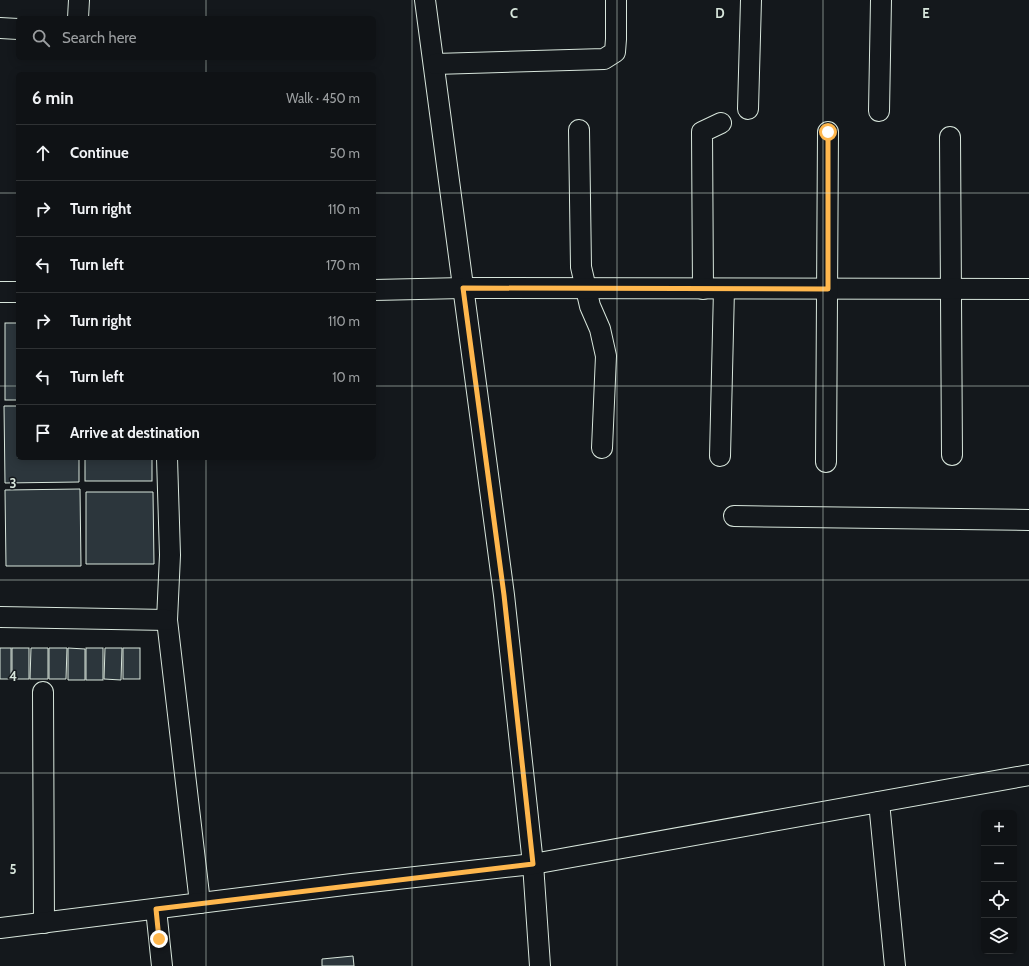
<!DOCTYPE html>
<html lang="en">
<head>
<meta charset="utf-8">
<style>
	body { margin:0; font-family:Cabin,sans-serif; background:#1d2022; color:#f1f3f6 }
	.controls { position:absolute; right:12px; bottom:12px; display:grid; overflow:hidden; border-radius:6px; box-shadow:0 2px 10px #0003 }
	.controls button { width:36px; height:36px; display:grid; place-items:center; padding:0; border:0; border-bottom:1px solid #2f3234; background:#0f1215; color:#f1f3f6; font:20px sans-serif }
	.stop { position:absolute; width:12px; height:12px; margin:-9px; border:3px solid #ffb74d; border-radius:50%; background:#fff }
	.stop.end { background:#ffb74d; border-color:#fff; box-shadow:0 1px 4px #0008 }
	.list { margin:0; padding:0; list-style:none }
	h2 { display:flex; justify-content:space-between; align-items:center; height:52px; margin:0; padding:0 16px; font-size:17px }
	h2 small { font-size:13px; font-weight:400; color:#9b9ea0 }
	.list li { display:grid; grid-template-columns:26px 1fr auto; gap:12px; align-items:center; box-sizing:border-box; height:56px; padding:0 16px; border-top:1px solid #2f3234 }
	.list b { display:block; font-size:15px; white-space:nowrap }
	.list em { font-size:13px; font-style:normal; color:#9b9ea0 }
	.icon { flex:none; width:22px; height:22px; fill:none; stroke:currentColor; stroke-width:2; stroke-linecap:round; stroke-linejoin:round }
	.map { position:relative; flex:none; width:1029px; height:966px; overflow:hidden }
	.search { position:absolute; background:#0f1215; box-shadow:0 2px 10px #0003; left:16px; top:16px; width:360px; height:44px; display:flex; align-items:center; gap:10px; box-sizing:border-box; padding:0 14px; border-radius:6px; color:#9b9ea0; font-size:15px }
	.panel { position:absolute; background:#0f1215; box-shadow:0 2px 10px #0003; left:16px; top:72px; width:360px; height:388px; border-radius:6px }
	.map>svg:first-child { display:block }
</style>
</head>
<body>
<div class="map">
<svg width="1029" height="966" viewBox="0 0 1029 966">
	<rect width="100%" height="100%" fill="#14181c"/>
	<g fill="#2c363c" stroke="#d8e6dc">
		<rect x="5" y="323" width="13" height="77"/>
		<path d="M4,406h14v52h61v24l-74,1z"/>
		<rect x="85" y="458" width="67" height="23"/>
		<path d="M80,489l1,77h-75l-1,-76z"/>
		<path d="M86,492h67l1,72h-68z"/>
		<rect x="0" y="648" width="11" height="31"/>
		<rect x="12" y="648" width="17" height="31"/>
		<path d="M31,648h17v31h-18z"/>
		<path d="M49,648h18l-1,31h-17z"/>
		<path d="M68,648l17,1v31h-17z"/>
		<rect x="86" y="648" width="17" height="32"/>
		<path d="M105,648h17l-1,32 -17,-1z"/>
		<rect x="123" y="648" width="17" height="31"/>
		<path d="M353,956l1,10h-32v-7z"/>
	</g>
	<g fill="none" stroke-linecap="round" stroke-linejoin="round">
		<g stroke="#d8e6dc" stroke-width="22">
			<g id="street">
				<path d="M425,0l79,595 29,269 7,102"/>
				<path d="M78,18l1,-18"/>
				<path d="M0,28l18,1"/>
				<path d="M435,64l169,-5 11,-7 1,-13v-39"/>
				<path d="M748,109l3,-109"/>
				<path d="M879,111l2,-111"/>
				<path d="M579,130l2,137 9,39 10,23 6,27 -4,92"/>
				<path d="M950,137l2,318"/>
				<path d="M703,289l-1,-157 19,-9"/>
				<path d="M374,290l89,-2 566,1"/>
				<path d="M0,292h18"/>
				<path d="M720,456l4,-167"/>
				<path d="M167,458l3,97 -3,65 33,283"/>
				<path d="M826,462l2,-330"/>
				<path d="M734,516l295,4"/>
				<path d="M0,617l167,3"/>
				<path d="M43,692l1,231"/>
				<path d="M879,802l16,164"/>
				<path d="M156,909l6,57"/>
				<path d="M0,928l352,-44 181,-20 496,-89"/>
			</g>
		</g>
		<use href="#street" stroke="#14181c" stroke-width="20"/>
	</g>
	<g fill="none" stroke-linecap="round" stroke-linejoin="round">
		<path stroke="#ffb74d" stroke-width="5" d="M159,939l-3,-30 377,-45 -29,-269 -41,-307 365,1v-157"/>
	</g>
	<path fill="none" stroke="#d8e6dc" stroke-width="1" stroke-opacity="0.55" d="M206,0v18M412,0v966M617,0v966M823,0v966M206,58v16M0,193h18M374,193h655M0,386h18M374,386h655M206,458v508M0,580h1029M0,773h1029"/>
	<g font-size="13" text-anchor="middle" font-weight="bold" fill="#d8e6dc" stroke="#14181c" stroke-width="3" stroke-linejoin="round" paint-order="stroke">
		<text x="514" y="18">C</text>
		<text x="720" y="18">D</text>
		<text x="926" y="18">E</text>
		<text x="13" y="488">3</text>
		<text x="13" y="681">4</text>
		<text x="13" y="874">5</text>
	</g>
</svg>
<div class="controls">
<button>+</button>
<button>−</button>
<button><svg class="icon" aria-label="locate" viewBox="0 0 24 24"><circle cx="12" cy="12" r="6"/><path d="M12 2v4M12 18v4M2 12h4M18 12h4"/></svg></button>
<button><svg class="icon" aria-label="layers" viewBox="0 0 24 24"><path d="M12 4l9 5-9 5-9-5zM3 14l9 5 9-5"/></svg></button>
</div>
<div class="stop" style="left:828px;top:132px"></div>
<div class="stop end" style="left:159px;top:939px"></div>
<div class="search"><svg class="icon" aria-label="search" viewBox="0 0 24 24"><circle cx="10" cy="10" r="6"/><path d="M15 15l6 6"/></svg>Search here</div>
<section class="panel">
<h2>6 min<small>Walk · 450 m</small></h2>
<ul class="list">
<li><svg class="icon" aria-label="ahead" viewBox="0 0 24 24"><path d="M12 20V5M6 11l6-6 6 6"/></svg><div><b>Continue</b></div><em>50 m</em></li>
<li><svg class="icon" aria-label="right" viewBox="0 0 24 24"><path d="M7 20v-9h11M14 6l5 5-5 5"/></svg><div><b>Turn right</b></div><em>110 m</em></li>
<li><svg class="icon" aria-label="left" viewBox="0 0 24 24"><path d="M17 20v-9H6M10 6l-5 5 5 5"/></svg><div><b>Turn left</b></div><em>170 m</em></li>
<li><svg class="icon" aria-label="right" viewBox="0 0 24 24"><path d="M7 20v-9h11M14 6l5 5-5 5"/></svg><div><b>Turn right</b></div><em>110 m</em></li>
<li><svg class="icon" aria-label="left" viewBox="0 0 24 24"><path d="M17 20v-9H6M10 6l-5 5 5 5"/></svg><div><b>Turn left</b></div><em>10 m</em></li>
<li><svg class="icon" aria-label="arrive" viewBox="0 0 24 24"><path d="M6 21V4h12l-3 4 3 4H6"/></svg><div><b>Arrive at destination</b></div></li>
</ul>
</section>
</div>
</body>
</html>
